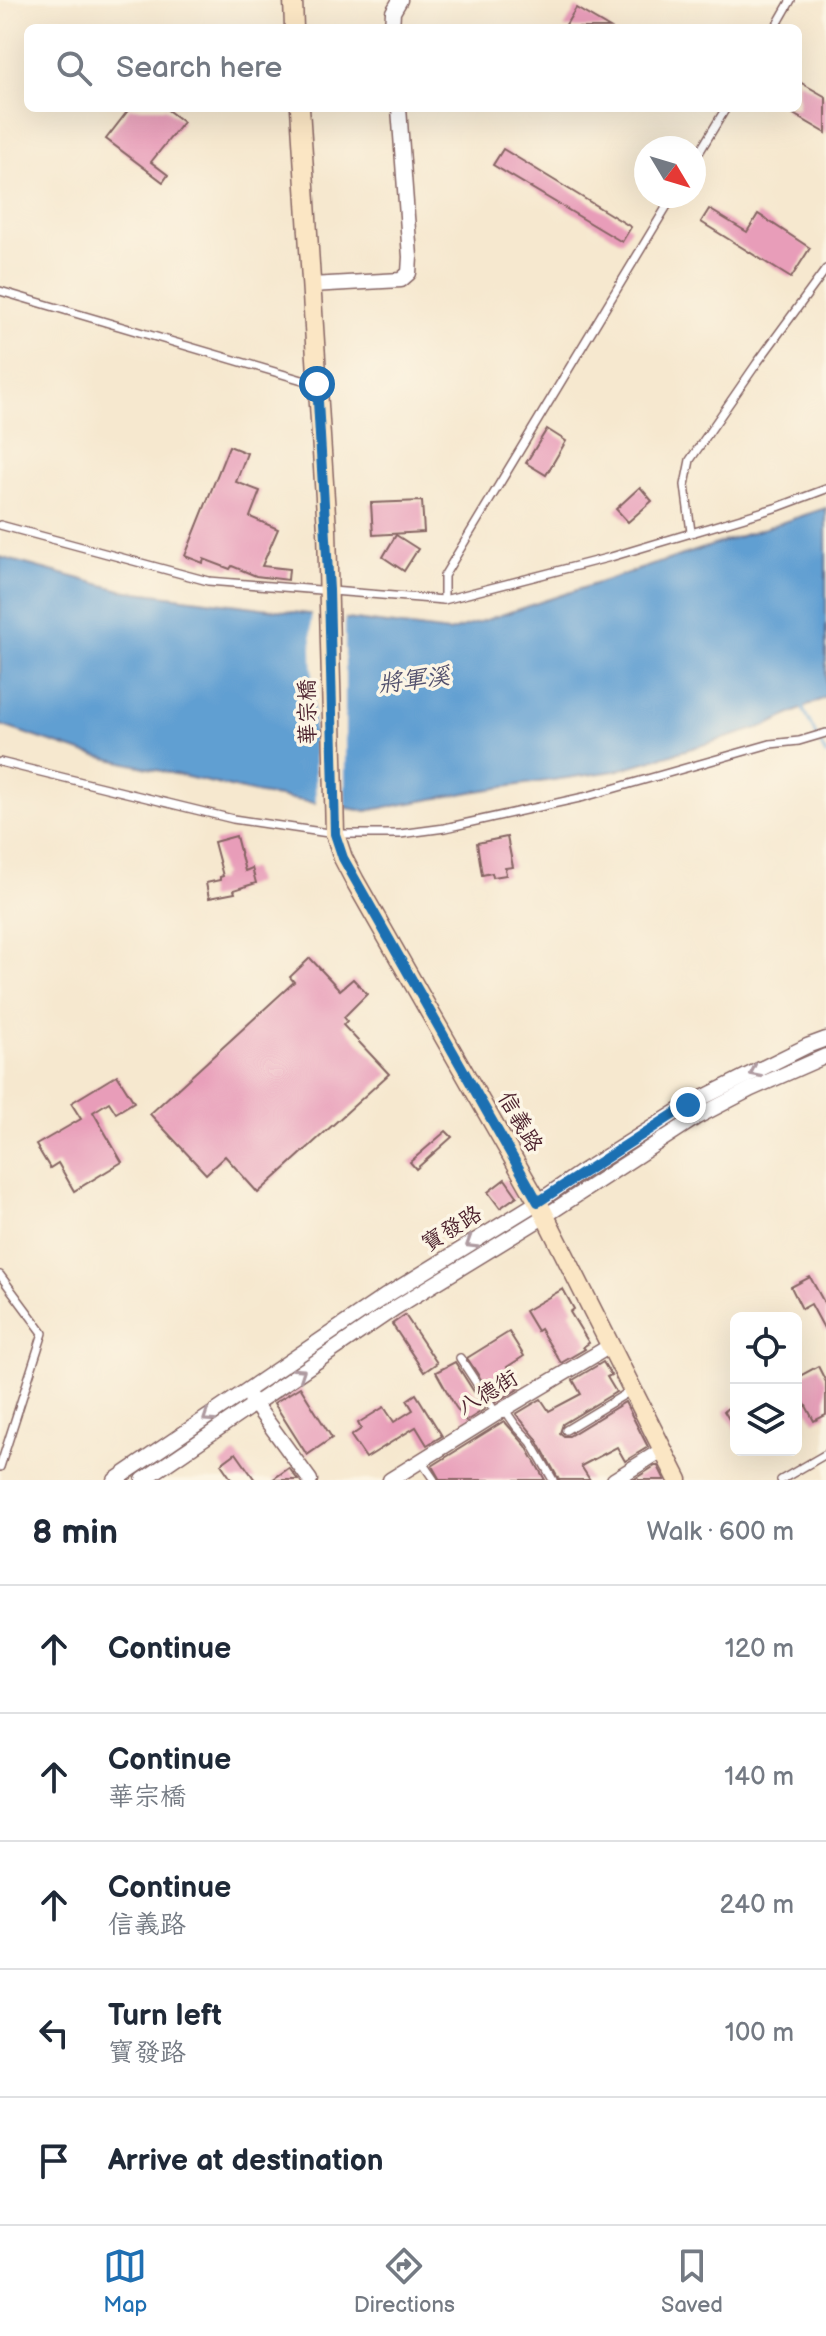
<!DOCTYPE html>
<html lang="en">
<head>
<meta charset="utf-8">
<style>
	body { margin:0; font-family:"Balsamiq Sans","LXGW WenKai TC",sans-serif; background:#f2f2f3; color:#1f2937 }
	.controls { position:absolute; right:24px; bottom:24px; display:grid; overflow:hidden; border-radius:12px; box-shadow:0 8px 32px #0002 }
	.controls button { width:72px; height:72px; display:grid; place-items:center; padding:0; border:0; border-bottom:2px solid #e0e1e3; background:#fff; color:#1f2937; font:40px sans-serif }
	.compass { position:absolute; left:634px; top:136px; width:72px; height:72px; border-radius:50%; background:#fff; box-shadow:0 8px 32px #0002; rotate:128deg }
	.stop { position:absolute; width:24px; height:24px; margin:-18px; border:6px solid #1f6fb2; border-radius:50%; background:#fff }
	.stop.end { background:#1f6fb2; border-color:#fff; box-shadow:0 2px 8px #0008 }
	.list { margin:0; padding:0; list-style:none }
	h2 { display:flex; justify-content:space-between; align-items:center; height:104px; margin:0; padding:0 32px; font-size:34px }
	h2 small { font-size:26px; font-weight:400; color:#747a83 }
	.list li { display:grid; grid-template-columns:52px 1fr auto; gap:24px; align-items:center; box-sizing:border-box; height:128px; padding:0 32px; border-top:2px solid #e0e1e3 }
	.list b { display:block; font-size:30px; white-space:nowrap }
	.list p { margin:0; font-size:26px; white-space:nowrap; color:#747a83 }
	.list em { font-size:26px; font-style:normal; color:#747a83 }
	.icon { flex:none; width:44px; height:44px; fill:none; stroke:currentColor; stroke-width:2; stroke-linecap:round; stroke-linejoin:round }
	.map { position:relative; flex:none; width:826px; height:1480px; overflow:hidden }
	.search { position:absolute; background:#fff; box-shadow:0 8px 32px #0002; left:24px; right:24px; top:24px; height:88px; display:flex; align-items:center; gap:20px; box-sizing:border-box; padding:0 28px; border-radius:12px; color:#747a83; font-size:30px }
	.sheet { height:744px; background:#fff }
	nav { display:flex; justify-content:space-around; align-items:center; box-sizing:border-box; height:112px; border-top:2px solid #e0e1e3; background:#fff; font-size:22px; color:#747a83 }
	nav a { display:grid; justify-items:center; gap:4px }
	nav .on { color:#1f6fb2 }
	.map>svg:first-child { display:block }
</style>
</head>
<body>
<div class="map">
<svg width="826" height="1480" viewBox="0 0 826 1480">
	<rect width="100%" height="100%" fill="#fcf5e5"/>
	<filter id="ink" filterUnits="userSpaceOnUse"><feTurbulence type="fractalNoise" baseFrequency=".0125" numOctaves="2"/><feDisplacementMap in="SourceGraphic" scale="16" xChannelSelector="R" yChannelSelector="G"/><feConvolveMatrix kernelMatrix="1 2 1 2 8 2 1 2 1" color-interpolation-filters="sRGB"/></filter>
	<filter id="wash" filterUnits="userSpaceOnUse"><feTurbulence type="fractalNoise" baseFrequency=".006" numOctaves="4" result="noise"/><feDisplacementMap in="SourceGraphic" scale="32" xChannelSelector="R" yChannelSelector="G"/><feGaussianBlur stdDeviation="1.8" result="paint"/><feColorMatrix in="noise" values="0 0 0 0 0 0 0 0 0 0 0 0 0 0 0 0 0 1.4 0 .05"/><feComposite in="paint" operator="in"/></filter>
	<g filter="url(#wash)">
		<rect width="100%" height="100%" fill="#f6e8cf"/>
		<path fill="#619fd2" stroke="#565f7e" stroke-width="2" d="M826,508v189l-60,29 -151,45 -138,20 -111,20 -106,-17 -176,-41 -84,-28v-168l121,33 328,42z"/>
		<path fill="#f6e8cf" d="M311,610l34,5v197l-29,-5z"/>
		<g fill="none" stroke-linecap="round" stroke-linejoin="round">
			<path stroke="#619fd2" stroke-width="3" d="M801,705l25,50"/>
		</g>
		<g id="blocks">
			<g fill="#e89db9">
				<path d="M576,8l34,20h-46z"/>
				<path d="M798,81l28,16v36l-43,-25h15z"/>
				<path d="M130,108h35l18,14 -32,40 17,13 -5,7 -57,-43z"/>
				<path d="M503,149l128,78 -9,15 -129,-77z"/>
				<path d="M709,209l38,23 11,-18 52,34 -19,30 -90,-56z"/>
				<path d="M547,429l19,12 -20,34 -20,-12z"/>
				<path d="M229,446l18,7 -11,29 24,9 -10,26 28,12 -16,37 27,3 -1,11 -32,-4 -24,-10 -2,3 -26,-10 -1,4 -18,-7z"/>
				<path d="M640,487l12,14 -24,21 -12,-13z"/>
				<path d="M422,501l2,31 -51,3 -2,-32z"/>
				<path d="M396,535l22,14 -14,22 -21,-14z"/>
				<path d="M236,836l9,35 7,-3 4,15 -22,7 1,3 -26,5 -3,-15 14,-3v-3l3,-1 -9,-34z"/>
				<path d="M507,837l6,30 -8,1 1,7 -13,2 -1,-4 -10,2 -5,-32z"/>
				<path d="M310,958l30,32 13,-11 14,15 -23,23 3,4 -4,4 46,49 -131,119 -33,-37 -19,18 -56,-60 144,-132 -4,-5z"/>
				<path d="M117,1075l17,27 -18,11 -7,-11 -16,10 29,50 -48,29 -16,-28 -8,5 -14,-23 45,-26 -10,-16z"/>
				<path d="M446,1131l6,6 -36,32 -6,-7z"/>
				<path d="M505,1179l12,17 -17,12 -12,-16z"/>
				<path d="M810,1277l16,29v26l-15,-28 -9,5 -11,-22z"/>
				<path d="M563,1289l11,20 -4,3 19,31 -6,4 2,2 -24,14 -21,-34 -3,2 -12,-20z"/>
				<path d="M405,1315l32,48 -13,9 -32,-48z"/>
				<path d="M509,1332l15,24 -17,11 13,21 -24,14 -29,-44z"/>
				<path d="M455,1362l30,47 -19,12 -11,-15 -19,-34z"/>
				<path d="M603,1362l8,13 -4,2 9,15 -53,32 -3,9 4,3h5l56,-34 23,45 -23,14 -8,-14 -36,19 9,14h-31l-23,-42 -20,-24 25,-15 8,12 32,-17 -8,-14z"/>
				<path d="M818,1366l8,16v33l-12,6 -18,-34v-9z"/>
				<path d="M300,1387l32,51 -25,17 -33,-52z"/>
				<path d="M416,1394l26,42 -15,9 -11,-18 -50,31 -15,-22 10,-7 -3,-6 26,-16 10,15 19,-12 -6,-10z"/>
				<path d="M732,1405l4,6v20l-12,-20z"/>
				<path d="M504,1421l22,25 19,34h-105l-8,-14z"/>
				<path d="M236,1453l19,27h-23l-11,-16z"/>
				<path d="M655,1466h3l7,14h-32z"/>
				<path d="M289,1468l9,12h-26z"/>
			</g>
		</g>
	</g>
	<g filter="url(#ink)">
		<use href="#blocks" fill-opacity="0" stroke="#866564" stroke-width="2"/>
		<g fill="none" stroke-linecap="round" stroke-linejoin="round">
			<g stroke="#866564" stroke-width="10">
				<g id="lane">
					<path d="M775,28l16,-28"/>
					<path d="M694,161l32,-53"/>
					<path d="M0,291l316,93"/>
					<path d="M0,525l208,56 236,19 167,-43 167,-50 48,-18"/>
					<path d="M691,532l-6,-47 5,-25 67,-97 69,-94"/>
					<path d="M444,600v-24l229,-380"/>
					<path d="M0,762l233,57 102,15h65l45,-6 139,-31 186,-53 29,-3 27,-8"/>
					<path d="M0,1275l43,58 -43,134"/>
					<path d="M460,1358l36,55"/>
					<path d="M505,1410l11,16 15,16 22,38"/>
					<path d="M566,1430l66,-40"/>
					<path d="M421,1461l13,19"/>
					<path d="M781,1480l45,-26"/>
				</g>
			</g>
			<g stroke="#866564" stroke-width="17">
				<g id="street">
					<path d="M392,28l1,-16 7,-12"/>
					<path d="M311,285l90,-5 8,-7 1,-16 -11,-149"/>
					<path d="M251,1399l59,81"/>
					<path d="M115,1480l269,-183 154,-95 42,-29 108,-68 119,-59 19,-7"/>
					<path d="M143,1480l252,-172 150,-92 152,-99 54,-28 75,-33"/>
					<path d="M390,1480l114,-71 106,-63"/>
					<path d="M614,1480l48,-30"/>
				</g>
			</g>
			<g stroke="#866564" stroke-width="21">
				<g id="secondary">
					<path d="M293,0l1,28"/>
					<path d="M300,108l27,422 8,304 8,24 12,23 183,321 140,278"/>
				</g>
			</g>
			<use href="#lane" stroke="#fff" stroke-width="7"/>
			<use href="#street" stroke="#fff" stroke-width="14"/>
			<use href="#secondary" stroke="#fbe6c4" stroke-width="18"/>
		</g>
		<defs><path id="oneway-chevron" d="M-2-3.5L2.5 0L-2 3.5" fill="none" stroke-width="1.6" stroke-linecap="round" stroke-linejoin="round" transform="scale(2)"/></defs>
		<g stroke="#ae9aa0">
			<use href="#oneway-chevron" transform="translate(755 1072) rotate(154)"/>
			<use href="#oneway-chevron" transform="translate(471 1243) rotate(148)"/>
			<use href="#oneway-chevron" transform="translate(300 1373) rotate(-34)"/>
			<use href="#oneway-chevron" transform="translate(208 1417) rotate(146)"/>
		</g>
	</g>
	<g fill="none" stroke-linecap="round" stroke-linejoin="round" filter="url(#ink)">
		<path stroke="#1f6fb2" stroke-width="10" d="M317,384l12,206 6,244 8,24 195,344 150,-97"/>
	</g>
	<g text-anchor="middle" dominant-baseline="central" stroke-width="7" stroke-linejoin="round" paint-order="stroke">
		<g font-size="22" fill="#4a1f2b" stroke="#fcf5e5">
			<text transform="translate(308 712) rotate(-91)">華宗橋</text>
			<text transform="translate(520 1122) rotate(60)">信義路</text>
			<text transform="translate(452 1229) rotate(-32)">寶發路</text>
			<text transform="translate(488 1393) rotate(-31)">八德街</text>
		</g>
		<g font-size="24" font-style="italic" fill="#53526e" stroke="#fcf5e5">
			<text transform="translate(414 680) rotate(-7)">將軍溪</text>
		</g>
	</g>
</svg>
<div class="controls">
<button><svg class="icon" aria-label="locate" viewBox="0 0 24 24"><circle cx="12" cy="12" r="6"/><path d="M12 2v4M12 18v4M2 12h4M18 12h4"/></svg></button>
<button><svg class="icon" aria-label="layers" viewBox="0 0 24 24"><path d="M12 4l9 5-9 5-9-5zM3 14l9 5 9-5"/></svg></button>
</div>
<svg class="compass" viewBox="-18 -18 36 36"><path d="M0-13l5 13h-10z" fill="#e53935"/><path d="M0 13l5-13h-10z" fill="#747a83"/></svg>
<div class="stop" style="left:317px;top:384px"></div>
<div class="stop end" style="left:688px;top:1105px"></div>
<div class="search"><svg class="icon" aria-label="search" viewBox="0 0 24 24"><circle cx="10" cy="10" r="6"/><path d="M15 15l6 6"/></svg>Search here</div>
</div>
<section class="sheet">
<h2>8 min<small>Walk · 600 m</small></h2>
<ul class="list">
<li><svg class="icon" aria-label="ahead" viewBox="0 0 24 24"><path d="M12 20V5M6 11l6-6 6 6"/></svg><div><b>Continue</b></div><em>120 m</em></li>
<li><svg class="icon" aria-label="ahead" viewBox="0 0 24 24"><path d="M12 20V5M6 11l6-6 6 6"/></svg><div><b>Continue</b><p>華宗橋</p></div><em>140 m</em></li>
<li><svg class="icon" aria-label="ahead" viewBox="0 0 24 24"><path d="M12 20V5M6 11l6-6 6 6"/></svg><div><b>Continue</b><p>信義路</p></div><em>240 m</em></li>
<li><svg class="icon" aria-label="left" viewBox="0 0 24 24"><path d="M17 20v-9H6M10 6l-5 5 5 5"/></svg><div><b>Turn left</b><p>寶發路</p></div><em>100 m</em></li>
<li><svg class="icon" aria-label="arrive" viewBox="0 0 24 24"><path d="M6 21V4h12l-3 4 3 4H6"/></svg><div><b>Arrive at destination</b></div></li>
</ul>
</section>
<nav>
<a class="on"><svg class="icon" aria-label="map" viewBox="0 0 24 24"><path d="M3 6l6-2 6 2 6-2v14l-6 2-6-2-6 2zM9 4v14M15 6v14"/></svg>Map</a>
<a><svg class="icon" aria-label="directions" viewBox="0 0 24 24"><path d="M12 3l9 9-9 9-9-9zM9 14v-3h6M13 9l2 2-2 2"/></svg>Directions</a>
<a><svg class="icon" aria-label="saved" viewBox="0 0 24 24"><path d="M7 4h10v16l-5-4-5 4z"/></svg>Saved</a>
</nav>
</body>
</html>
